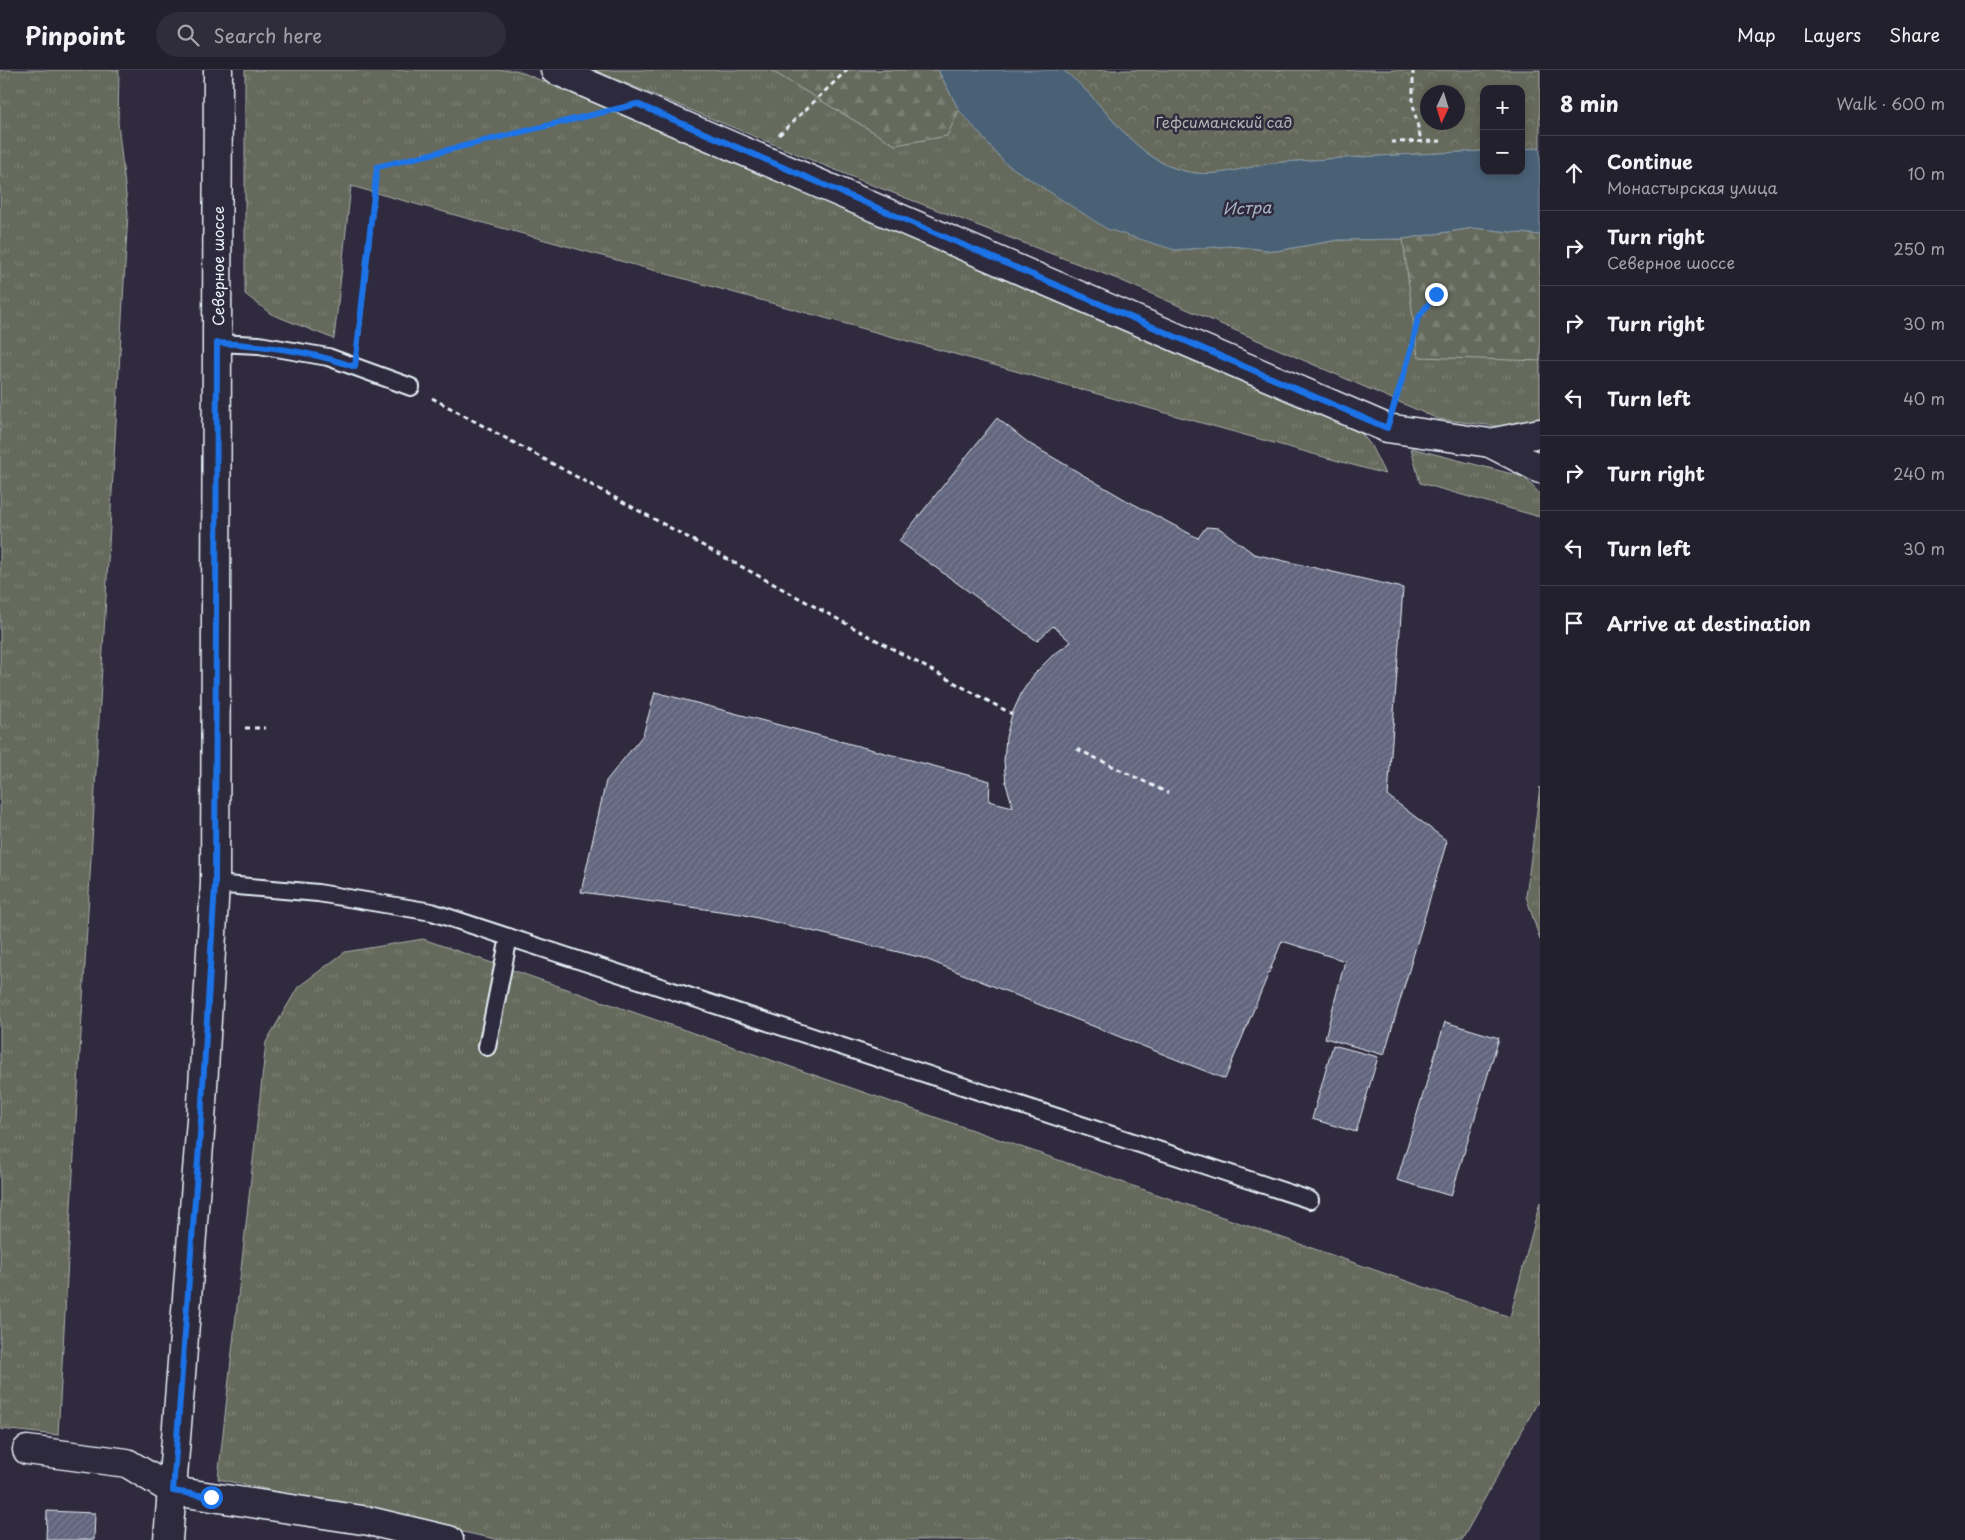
<!DOCTYPE html>
<html lang="en">
<head>
<meta charset="utf-8">
<style>
	body { margin:0; font-family:"Playpen Sans",sans-serif; background:#2f2d3a; color:#f1f3f6 }
	.controls { position:absolute; right:15px; top:15px; display:grid; overflow:hidden; border-radius:10px; box-shadow:0 2px 8px #0003 }
	.controls button { width:45px; height:45px; display:grid; place-items:center; padding:0; border:0; border-bottom:1px solid #403e4a; background:#23202e; color:#f1f3f6; font:25px sans-serif }
	.compass { position:absolute; left:1420px; top:15px; width:45px; height:45px; border-radius:50%; background:#23202e; box-shadow:0 2px 8px #0003; rotate:184deg }
	.stop { position:absolute; width:15px; height:15px; margin:-11px; border:4px solid #1a73e8; border-radius:50%; background:#fff }
	.stop.end { background:#1a73e8; border-color:#fff; box-shadow:0 1px 5px #0008 }
	.list { margin:0; padding:0; list-style:none }
	h2 { display:flex; justify-content:space-between; align-items:center; height:65px; margin:0; padding:0 20px; font-size:21px }
	h2 small { font-size:16px; font-weight:400; color:#a3a3aa }
	.list li { display:grid; grid-template-columns:32px 1fr auto; gap:15px; align-items:center; box-sizing:border-box; height:75px; padding:0 20px; border-top:1px solid #403e4a }
	.list b { display:block; font-size:19px; white-space:nowrap }
	.list p { margin:0; font-size:16px; white-space:nowrap; color:#a3a3aa }
	.list em { font-size:16px; font-style:normal; color:#a3a3aa }
	.icon { flex:none; width:28px; height:28px; fill:none; stroke:currentColor; stroke-width:2; stroke-linecap:round; stroke-linejoin:round }
	.map { position:relative; flex:none; width:1540px; height:1470px; overflow:hidden }
	header { display:flex; align-items:center; gap:30px; box-sizing:border-box; height:70px; padding:0 25px; background:#23202e; border-bottom:1px solid #403e4a }
	header strong { font-size:24px }
	nav { display:flex; gap:28px; margin-inline-start:auto; font-size:18px }
	.search { width:350px; height:45px; background:#2f2d3a; display:flex; align-items:center; gap:12px; box-sizing:border-box; padding:0 18px; border-radius:28px; color:#a3a3aa; font-size:19px }
	main { display:flex }
	aside { flex:1; background:#23202e }
	.map>svg:first-child { display:block }
</style>
</head>
<body>
<header>
<strong>Pinpoint</strong>
<div class="search"><svg class="icon" aria-label="search" viewBox="0 0 24 24"><circle cx="10" cy="10" r="6"/><path d="M15 15l6 6"/></svg>Search here</div>
<nav><a>Map</a><a>Layers</a><a>Share</a></nav>
</header>
<main>
<div class="map">
<svg width="1540" height="1470" viewBox="0 0 1540 1470">
	<defs>
		<pattern id="grass-tufts" width="24" height="20" patternUnits="userSpaceOnUse" patternTransform="scale(1.25)"><rect width="24" height="20" fill="#666a5c"/><path d="M3 7l-1-3M5 7V3M7 7l1-3M15 17l-1-3M17 17v-4M19 17l1-3" fill="none" stroke="#7c8074"/></pattern>
		<pattern id="forest-firs" width="22" height="20" patternUnits="userSpaceOnUse" patternTransform="scale(1.25)"><rect width="22" height="20" fill="#666a5c"/><path d="M5 1l3.5 6h-7zM16 11l3.5 6h-7z" fill="#7c8074"/></pattern>
		<pattern id="park-crowns" width="20" height="18" patternUnits="userSpaceOnUse" patternTransform="scale(1.25)"><rect width="20" height="18" fill="#666a5c"/><path d="M2 6a3 3 0 1 1 6 0M12 15a3 3 0 1 1 6 0" fill="none" stroke="#7c8074"/></pattern>
		<pattern id="building-hatch" width="6" height="6" patternUnits="userSpaceOnUse" patternTransform="scale(1.25)"><rect width="6" height="6" fill="#62657e"/><path d="M-1 1l2-2M0 6l6-6M5 7l2-2" fill="none" stroke="#787c91"/></pattern>
	</defs>
	<rect width="100%" height="100%" fill="#2f2a3d"/>
	<filter id="ink" filterUnits="userSpaceOnUse"><feTurbulence type="fractalNoise" baseFrequency=".02" numOctaves="2"/><feDisplacementMap in="SourceGraphic" scale="10" xChannelSelector="R" yChannelSelector="G"/><feConvolveMatrix kernelMatrix="1 2 1 2 8 2 1 2 1" color-interpolation-filters="sRGB"/></filter>
	<g filter="url(#ink)">
		<g fill="url(#grass-tufts)" stroke="#a7aeaa">
			<path d="M0,0h119l-1,53 10,90 -70,1222 -58,-6z"/>
			<path d="M245,0h271l832,347 22,27 15,30 -1034,-288 -17,153 -63,-25 -26,-20z"/>
			<path d="M594,0h344l21,40 216,140 56,-4 45,5 62,-11 65,-1 70,-11 67,7v185l-37,7 -65,-8 -318,-139 -253,-97z"/>
			<path d="M1411,378l113,29 16,17v23l-120,-34z"/>
			<path d="M1540,717v153l-14,-44z"/>
			<path d="M423,869l1087,378 30,-115v196l-78,142h-962l-282,-61 48,-437 32,-55 47,-35z"/>
		</g>
		<g fill="url(#forest-firs)" stroke="#a7aeaa">
			<path d="M770,0h168l21,40 -12,26 -52,9z"/>
			<path d="M1473,158l67,7v126l-122,-4 -15,-118z"/>
		</g>
		<path fill="url(#park-crowns)" stroke="#a7aeaa" fill-rule="evenodd" d="M1063,0h477v78l-19,1v-60h-37v62c-67,3 -134,6 -200,11 -41,3 -73,22 -115,4 -45,-20 -68,-68 -106,-96zM1428,22h30v30h-30z"/>
		<path fill="#496074" stroke="#899aa9" d="M938,0h125c38,28 61,76 106,96 42,18 74,-1 115,-4 66,-5 133,-8 200,-11v20h37v-22l19,-1v87l-67,-7 -70,11 -65,1 -62,11 -45,-5 -56,4 -68,-21 -102,-66 -46,-53z"/>
		<g fill="url(#building-hatch)" stroke="#e8f1f8">
			<path d="M997,348l33,26 96,56 72,38 8,-11 13,1 35,26 149,34 -15,208 59,45 -63,214 -59,-17 20,-77 -63,-20 -57,138 -302,-121 -182,-44 -160,-22 25,-111 37,-46 12,-43 335,89 -1,20 24,6 -7,-23 -2,-23 2,-24 6,-23 10,-22 13,-19 17,-17 19,-14 -18,-16 -16,15 -138,-100z"/>
			<path d="M1445,952l54,16 -48,158 -54,-16z"/>
			<path d="M1333,975l45,12 -22,75 -44,-13z"/>
			<path d="M47,1441l48,2 -1,27h-48z"/>
		</g>
		<g fill="none" stroke-linecap="round" stroke-linejoin="round">
			<g stroke="#e8f1f8" stroke-width="20">
				<g id="service">
					<path d="M217,273l42,2 69,12 83,30"/>
					<path d="M215,814l103,9 114,19 878,288"/>
					<path d="M487,977l22,-110"/>
				</g>
			</g>
			<g stroke="#e8f1f8" stroke-width="31">
				<g id="minor">
					<path d="M555,0l832,358 103,15 50,-10"/>
					<path d="M1490,373l50,26"/>
					<path d="M27,1380l100,13 46,28 196,30 80,19"/>
				</g>
			</g>
			<g stroke="#e8f1f8" stroke-width="31">
				<path id="secondary" d="M168,1470l33,-420 14,-236 3,-814"/>
			</g>
			<g stroke="#e8f1f8" stroke-width="3" stroke-dasharray="5 4" stroke-linecap="butt">
				<path d="M1413,0v34l8,37"/>
				<path d="M779,65l68,-65"/>
				<path d="M1391,72l53,-1"/>
				<path d="M358,274l19,-177 211,-51"/>
				<path d="M432,328l580,316"/>
				<path d="M1396,331l14,-47 8,-36 18,-24"/>
				<path d="M245,658h20"/>
				<path d="M1077,679l91,44"/>
			</g>
			<use href="#service" stroke="#2f2a3d" stroke-width="16"/>
			<use href="#minor" stroke="#2f2a3d" stroke-width="28"/>
			<use href="#secondary" stroke="#2f2a3d" stroke-width="28"/>
		</g>
	</g>
	<g fill="none" stroke-linecap="round" stroke-linejoin="round" filter="url(#ink)">
		<path stroke="#1a73e8" stroke-width="6" d="M211,1427l-38,-6 28,-371 14,-236 2,-541c47,2 93,8 138,24l22,-200 260,-63 750,324 23,-74 8,-36 18,-24"/>
	</g>
	<g text-anchor="middle" dominant-baseline="central" stroke-width="5" stroke-linejoin="round" paint-order="stroke">
		<g font-size="15" fill="#aeb4b2" stroke="#2f2a3d">
			<text x="1224" y="51">Гефсиманский сад</text>
		</g>
		<g font-size="15" fill="#e8f1f8" stroke="#2f2a3d">
			<text transform="translate(217 196) rotate(-90)">Северное шоссе</text>
		</g>
		<g font-size="16" font-style="italic" fill="#a8b7c3" stroke="#2f2a3d">
			<text transform="translate(1247 137) rotate(-2)">Истра</text>
		</g>
	</g>
</svg>
<div class="controls">
<button>+</button>
<button>−</button>
</div>
<svg class="compass" viewBox="-18 -18 36 36"><path d="M0-13l5 13h-10z" fill="#e53935"/><path d="M0 13l5-13h-10z" fill="#a3a3aa"/></svg>
<div class="stop" style="left:211px;top:1427px"></div>
<div class="stop end" style="left:1436px;top:224px"></div>
</div>
<aside>
<h2>8 min<small>Walk · 600 m</small></h2>
<ul class="list">
<li><svg class="icon" aria-label="ahead" viewBox="0 0 24 24"><path d="M12 20V5M6 11l6-6 6 6"/></svg><div><b>Continue</b><p>Монастырская улица</p></div><em>10 m</em></li>
<li><svg class="icon" aria-label="right" viewBox="0 0 24 24"><path d="M7 20v-9h11M14 6l5 5-5 5"/></svg><div><b>Turn right</b><p>Северное шоссе</p></div><em>250 m</em></li>
<li><svg class="icon" aria-label="right" viewBox="0 0 24 24"><path d="M7 20v-9h11M14 6l5 5-5 5"/></svg><div><b>Turn right</b></div><em>30 m</em></li>
<li><svg class="icon" aria-label="left" viewBox="0 0 24 24"><path d="M17 20v-9H6M10 6l-5 5 5 5"/></svg><div><b>Turn left</b></div><em>40 m</em></li>
<li><svg class="icon" aria-label="right" viewBox="0 0 24 24"><path d="M7 20v-9h11M14 6l5 5-5 5"/></svg><div><b>Turn right</b></div><em>240 m</em></li>
<li><svg class="icon" aria-label="left" viewBox="0 0 24 24"><path d="M17 20v-9H6M10 6l-5 5 5 5"/></svg><div><b>Turn left</b></div><em>30 m</em></li>
<li><svg class="icon" aria-label="arrive" viewBox="0 0 24 24"><path d="M6 21V4h12l-3 4 3 4H6"/></svg><div><b>Arrive at destination</b></div></li>
</ul>
</aside>
</main>
</body>
</html>
